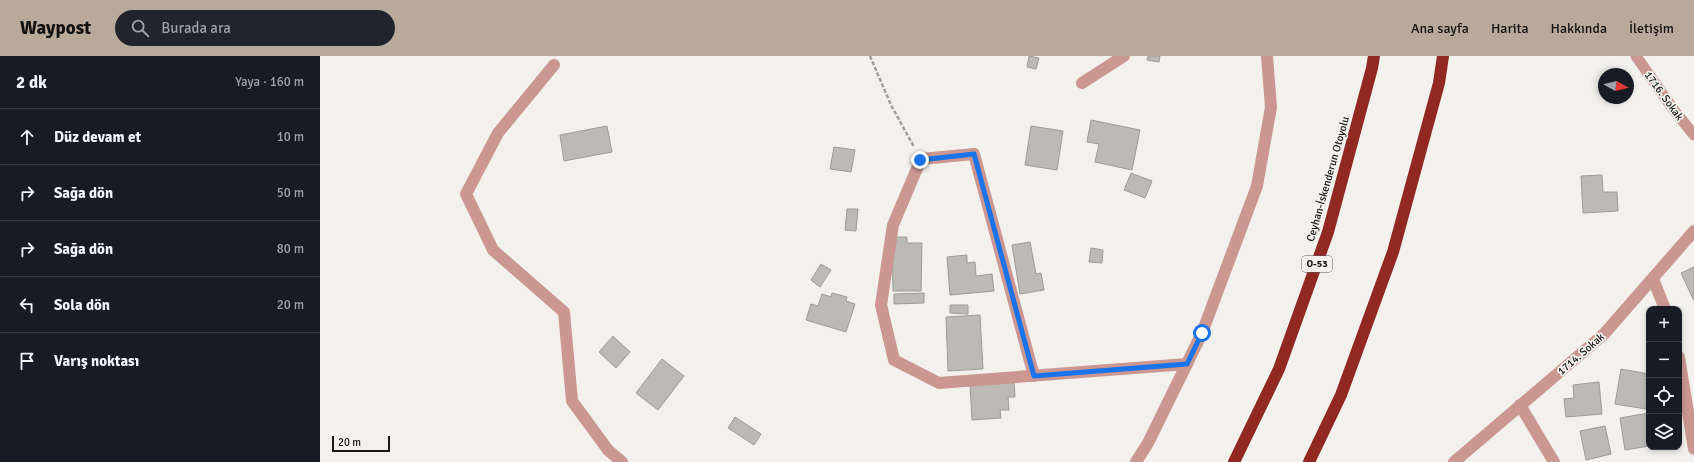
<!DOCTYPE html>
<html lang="tr">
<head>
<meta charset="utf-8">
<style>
	body { margin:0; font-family:Signika,sans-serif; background:#20242c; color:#f1f3f6 }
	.controls { position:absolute; right:12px; bottom:12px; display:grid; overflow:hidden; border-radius:8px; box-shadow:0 2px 6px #0003 }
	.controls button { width:36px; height:36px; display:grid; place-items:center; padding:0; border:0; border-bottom:1px solid #363941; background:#171b24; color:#f1f3f6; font:20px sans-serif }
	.compass { position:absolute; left:1278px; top:12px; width:36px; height:36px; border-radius:50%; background:#171b24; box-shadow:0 2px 6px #0003; rotate:98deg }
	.scale { position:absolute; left:12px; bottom:10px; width:58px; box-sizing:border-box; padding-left:4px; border:2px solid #191817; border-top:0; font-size:11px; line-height:14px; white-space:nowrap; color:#191817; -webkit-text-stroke:3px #f2f1ed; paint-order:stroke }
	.stop { position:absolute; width:12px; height:12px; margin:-9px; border:3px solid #1a73e8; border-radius:50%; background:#fff }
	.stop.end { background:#1a73e8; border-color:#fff; box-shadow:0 1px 4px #0008 }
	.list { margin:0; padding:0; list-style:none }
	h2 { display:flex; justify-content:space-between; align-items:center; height:52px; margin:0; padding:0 16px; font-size:17px }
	h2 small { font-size:13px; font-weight:400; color:#9ea1a6 }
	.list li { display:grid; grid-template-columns:26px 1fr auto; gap:12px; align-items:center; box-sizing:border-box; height:56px; padding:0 16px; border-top:1px solid #363941 }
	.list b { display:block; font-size:15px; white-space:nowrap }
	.list em { font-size:13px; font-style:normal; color:#9ea1a6 }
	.icon { flex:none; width:22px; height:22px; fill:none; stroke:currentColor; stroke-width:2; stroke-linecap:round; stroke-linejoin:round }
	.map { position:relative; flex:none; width:1374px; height:406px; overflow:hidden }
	header { display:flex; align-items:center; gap:24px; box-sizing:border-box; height:56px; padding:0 20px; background:#b9a99b; color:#111 }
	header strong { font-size:19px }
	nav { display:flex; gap:22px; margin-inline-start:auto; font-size:14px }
	.search { width:280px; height:36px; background:#20242c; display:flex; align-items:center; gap:10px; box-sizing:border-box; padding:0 14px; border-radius:22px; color:#9ea1a6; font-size:15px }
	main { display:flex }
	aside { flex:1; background:#171b24 }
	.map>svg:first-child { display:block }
</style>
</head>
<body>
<header>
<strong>Waypost</strong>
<div class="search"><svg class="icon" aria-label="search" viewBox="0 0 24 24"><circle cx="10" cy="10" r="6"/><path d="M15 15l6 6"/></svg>Burada ara</div>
<nav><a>Ana sayfa</a><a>Harita</a><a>Hakkında</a><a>İletişim</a></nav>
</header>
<main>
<aside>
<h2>2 dk<small>Yaya · 160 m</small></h2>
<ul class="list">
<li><svg class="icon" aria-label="ahead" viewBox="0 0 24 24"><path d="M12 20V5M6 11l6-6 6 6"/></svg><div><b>Düz devam et</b></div><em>10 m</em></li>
<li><svg class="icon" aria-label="right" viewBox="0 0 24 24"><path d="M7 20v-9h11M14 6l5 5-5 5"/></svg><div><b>Sağa dön</b></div><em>50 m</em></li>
<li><svg class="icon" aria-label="right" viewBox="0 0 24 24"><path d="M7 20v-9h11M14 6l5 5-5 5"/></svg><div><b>Sağa dön</b></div><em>80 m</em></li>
<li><svg class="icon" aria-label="left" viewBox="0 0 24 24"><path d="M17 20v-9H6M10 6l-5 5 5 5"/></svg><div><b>Sola dön</b></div><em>20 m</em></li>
<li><svg class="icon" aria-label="arrive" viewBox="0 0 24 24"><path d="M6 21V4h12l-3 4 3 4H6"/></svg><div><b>Varış noktası</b></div></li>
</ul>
</aside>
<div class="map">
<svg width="1374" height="406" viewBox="0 0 1374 406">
	<rect width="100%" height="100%" fill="#f2f1ed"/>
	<g fill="#bbbab6" stroke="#9c9b97">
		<path d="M709,0l10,2 -3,11 -9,-2z"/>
		<path d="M828,0h12l-1,6 -12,-2z"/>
		<path d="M771,64l49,10 -8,40 -37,-8 4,-18 -12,-2z"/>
		<path d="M287,70l5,26 -48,9 -4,-26z"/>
		<path d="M711,70l32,5 -6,39 -32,-5z"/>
		<path d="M514,91l21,3 -4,22 -21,-3z"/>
		<path d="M811,117l21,8 -7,17 -21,-8z"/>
		<path d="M1282,119l1,17h14l1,19 -35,2 -2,-37z"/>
		<path d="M527,153h11l-2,22 -11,-1z"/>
		<path d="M572,181h15v6h15l-1,48h-28z"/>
		<path d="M710,186l6,32 5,-1 3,17 -24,4 -8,-49z"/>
		<path d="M771,192l12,2 -1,13 -13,-1z"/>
		<path d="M647,199v8l8,-1 1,14 16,-2 2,17 -44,4 -3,-38z"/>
		<path d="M501,208l10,6 -11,17 -9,-7z"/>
		<path d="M1374,211v34l-13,-28z"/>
		<path d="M512,237l15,4 -1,4 9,3 -9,28 -40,-12 5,-16 7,2 4,-12 9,3z"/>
		<path d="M604,237v10l-30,1v-10z"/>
		<path d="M630,249h18v9l-18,-1z"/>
		<path d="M660,259l3,54 -35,2 -2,-54z"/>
		<path d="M293,280l17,16 -14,16 -17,-16z"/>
		<path d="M342,303l22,17 -26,34 -22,-17z"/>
		<path d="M1301,313l28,5v15l-3,20 -31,-5z"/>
		<path d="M694,326l1,15h-7l1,13h-9l1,8 -29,2 -2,-35z"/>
		<path d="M1279,326l3,32 -36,3 -2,-18 10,-1 -1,-13z"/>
		<path d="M1329,357v33l-24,4 -5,-32z"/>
		<path d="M415,361l26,17 -7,11 -26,-17z"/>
		<path d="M1285,370l6,28 -25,6 -6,-29z"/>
	</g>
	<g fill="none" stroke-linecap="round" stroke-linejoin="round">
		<path stroke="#a09f9c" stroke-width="2.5" stroke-dasharray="4 2" stroke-linecap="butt" d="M550,0l21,49 23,42"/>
		<path stroke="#cb9790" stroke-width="11" d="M1316,0l37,53 21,26"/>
		<g stroke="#cb9790" stroke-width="12">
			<path d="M234,9l-56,68 -32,61 27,56 71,62 8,89 36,49 14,12"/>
			<path d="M762,27l42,-27"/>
			<path d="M1333,223l12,30"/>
			<path d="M1359,301l15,92"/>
			<path d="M714,320l-60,-222 -53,5 -28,66 -12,80 13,55 45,23 248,-19"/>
			<path d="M1200,349l34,57"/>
			<path d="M816,406l12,-19 54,-110 55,-147 14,-79 -4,-51"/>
			<path d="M1134,406l150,-128 90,-103"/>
		</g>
		<g stroke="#912822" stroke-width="12">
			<path d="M914,406l45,-93 49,-137 44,-164 2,-12"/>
			<path d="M989,406l32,-67 52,-143 46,-169 4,-27"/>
		</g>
	</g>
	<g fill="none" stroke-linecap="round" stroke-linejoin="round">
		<path stroke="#1a73e8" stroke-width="5" d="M600,104l54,-6 60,222 153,-12 15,-31"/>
	</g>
	<g text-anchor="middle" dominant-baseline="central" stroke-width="3.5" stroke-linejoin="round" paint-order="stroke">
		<rect fill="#f2f1ed" stroke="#5a5957" stroke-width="1" x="982" y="200" width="30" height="16" rx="3"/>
		<g font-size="10" font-weight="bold" fill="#191817">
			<text x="997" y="208">O-53</text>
		</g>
		<g font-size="11" fill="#191817" stroke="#f2f1ed">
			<text transform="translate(1344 40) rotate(54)">1716. Sokak</text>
			<text transform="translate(1008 123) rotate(-74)">Ceyhan-İskenderun Otoyolu</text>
			<text transform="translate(1261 298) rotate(-41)">1714. Sokak</text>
		</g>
	</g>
</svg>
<div class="controls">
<button>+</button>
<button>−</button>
<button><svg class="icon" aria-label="locate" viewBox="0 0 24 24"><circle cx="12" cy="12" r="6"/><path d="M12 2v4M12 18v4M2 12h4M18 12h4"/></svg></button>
<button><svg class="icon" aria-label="layers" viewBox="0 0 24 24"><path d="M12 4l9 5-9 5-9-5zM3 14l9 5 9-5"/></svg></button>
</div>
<svg class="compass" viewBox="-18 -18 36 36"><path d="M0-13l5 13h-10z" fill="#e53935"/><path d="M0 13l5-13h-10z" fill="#9ea1a6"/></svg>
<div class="scale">20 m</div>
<div class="stop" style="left:882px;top:277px"></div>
<div class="stop end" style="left:600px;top:104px"></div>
</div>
</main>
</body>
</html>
